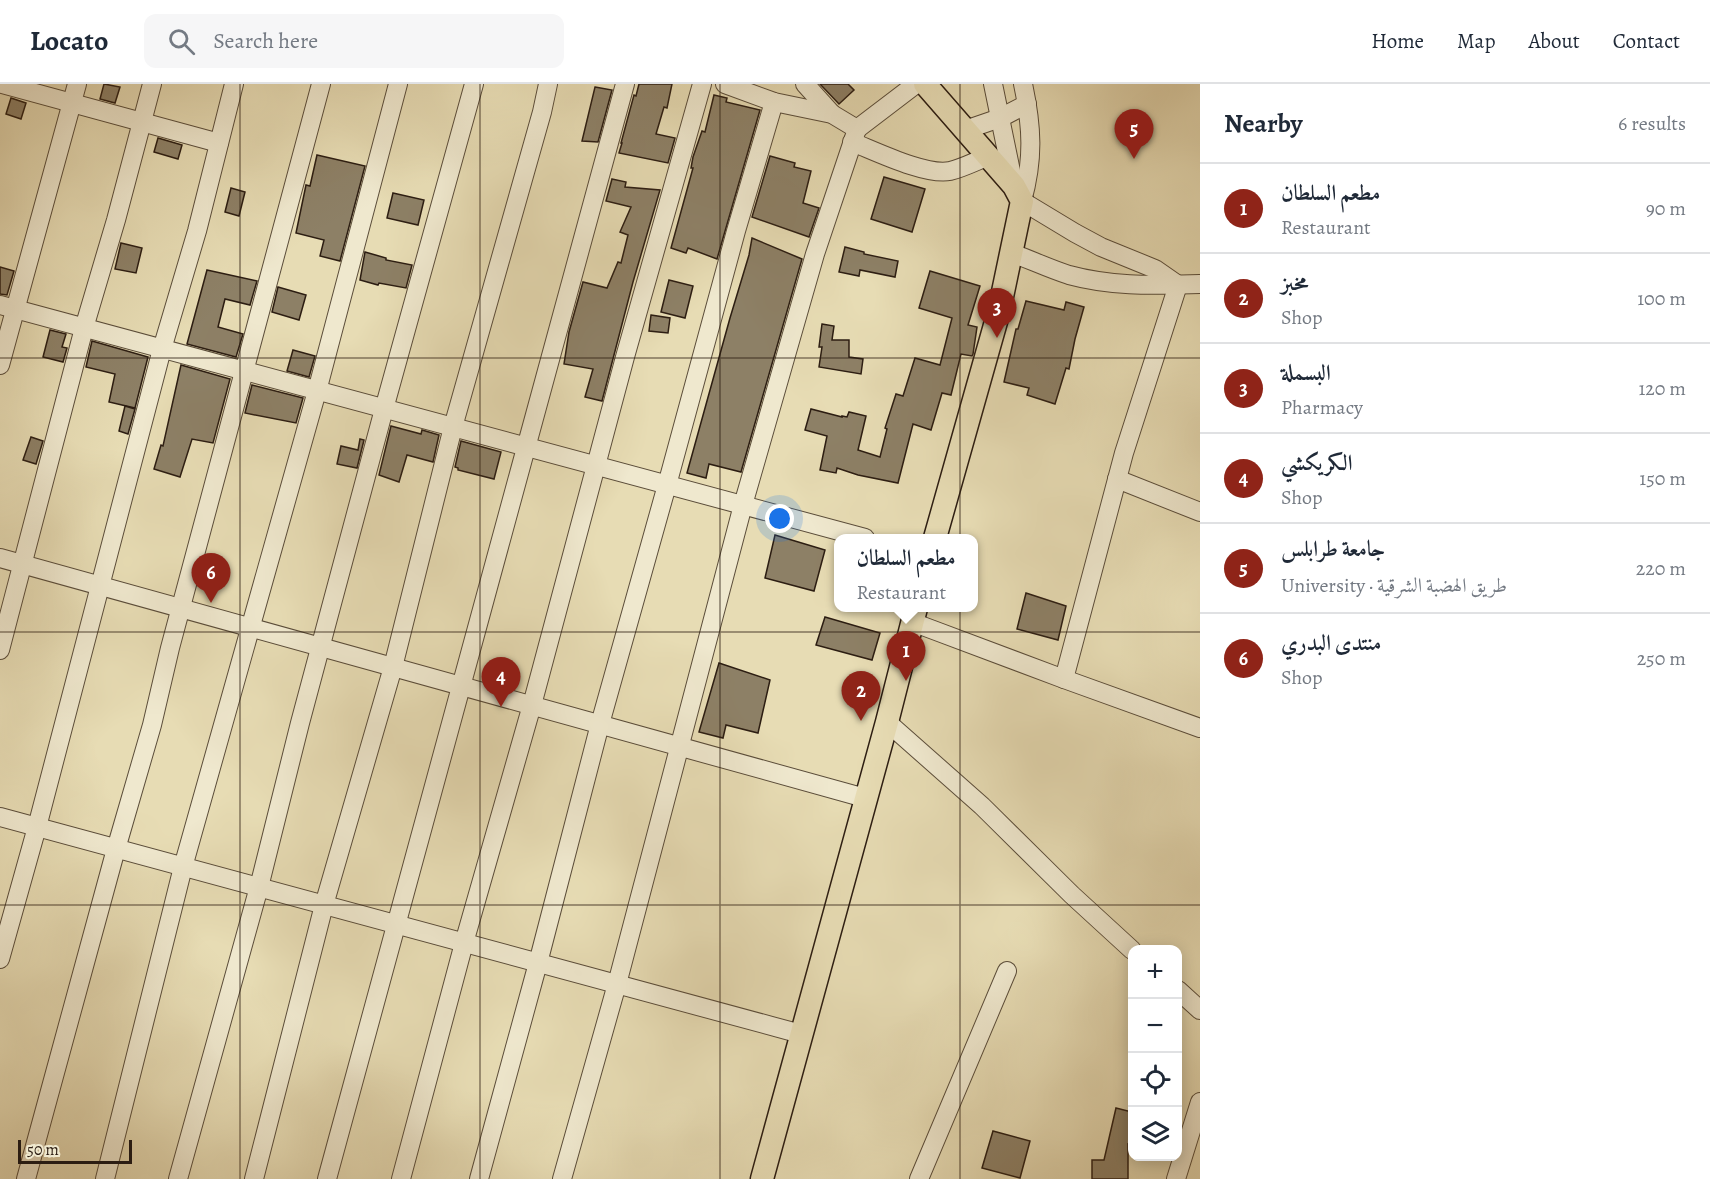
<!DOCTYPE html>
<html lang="en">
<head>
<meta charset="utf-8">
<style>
	body { margin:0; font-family:Alegreya,Amiri,serif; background:#f6f6f7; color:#1f2937 }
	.controls { position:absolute; right:18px; bottom:18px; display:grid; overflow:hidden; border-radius:12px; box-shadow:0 3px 15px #0003 }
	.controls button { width:54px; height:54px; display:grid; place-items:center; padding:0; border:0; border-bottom:2px solid #e0e1e3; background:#fff; color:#1f2937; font:30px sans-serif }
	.scale { position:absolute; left:18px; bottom:15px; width:114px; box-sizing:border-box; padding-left:6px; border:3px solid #2c1d12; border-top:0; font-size:16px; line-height:21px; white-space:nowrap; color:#2c1d12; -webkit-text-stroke:4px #efe8ce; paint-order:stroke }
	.you { position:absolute; left:780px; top:435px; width:21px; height:21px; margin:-15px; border:4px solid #fff; border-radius:50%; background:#1a73e8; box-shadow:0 0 0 9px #1a73e833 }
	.badge { display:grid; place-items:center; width:39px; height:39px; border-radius:50%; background:#8f2418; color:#fff; font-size:20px; font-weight:700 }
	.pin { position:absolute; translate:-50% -50px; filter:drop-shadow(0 2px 3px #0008) }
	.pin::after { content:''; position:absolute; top:32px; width:21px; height:18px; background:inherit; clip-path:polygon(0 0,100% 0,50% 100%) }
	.popup { position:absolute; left:834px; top:450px; width:144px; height:78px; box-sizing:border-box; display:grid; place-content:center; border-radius:12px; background:#fff; filter:drop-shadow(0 2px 4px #0005); font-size:20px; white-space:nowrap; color:#747a83 }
	.popup b { font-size:22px; color:#1f2937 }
	.popup::after { content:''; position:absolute; left:50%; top:100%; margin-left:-12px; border:12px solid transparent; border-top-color:#fff }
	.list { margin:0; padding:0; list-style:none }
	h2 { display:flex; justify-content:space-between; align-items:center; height:78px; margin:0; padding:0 24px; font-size:26px }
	h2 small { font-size:20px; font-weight:400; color:#747a83 }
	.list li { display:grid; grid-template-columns:39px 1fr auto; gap:18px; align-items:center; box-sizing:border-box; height:90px; padding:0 24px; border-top:2px solid #e0e1e3 }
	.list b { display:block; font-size:22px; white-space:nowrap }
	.list p { margin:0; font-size:20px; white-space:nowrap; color:#747a83 }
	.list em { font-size:20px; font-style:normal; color:#747a83 }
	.icon { flex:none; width:33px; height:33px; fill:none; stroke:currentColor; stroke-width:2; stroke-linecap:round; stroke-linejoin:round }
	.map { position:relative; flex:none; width:1200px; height:1095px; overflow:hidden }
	header { display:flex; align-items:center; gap:36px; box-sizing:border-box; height:84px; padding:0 30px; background:#fff; border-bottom:2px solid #e0e1e3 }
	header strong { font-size:28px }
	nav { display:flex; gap:33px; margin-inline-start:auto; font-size:21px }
	.search { width:420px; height:54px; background:#f6f6f7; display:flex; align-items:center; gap:15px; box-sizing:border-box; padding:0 21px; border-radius:12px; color:#747a83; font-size:22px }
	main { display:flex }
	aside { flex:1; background:#fff }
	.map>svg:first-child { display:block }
</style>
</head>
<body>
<header>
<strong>Locato</strong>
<div class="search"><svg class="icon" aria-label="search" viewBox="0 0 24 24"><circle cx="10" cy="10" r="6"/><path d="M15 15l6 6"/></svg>Search here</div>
<nav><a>Home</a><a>Map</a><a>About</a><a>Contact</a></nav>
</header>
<main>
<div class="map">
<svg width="1200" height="1095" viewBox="0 0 1200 1095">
	<rect width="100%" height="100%" fill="#e7dcb4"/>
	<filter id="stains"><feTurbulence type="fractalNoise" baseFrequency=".00333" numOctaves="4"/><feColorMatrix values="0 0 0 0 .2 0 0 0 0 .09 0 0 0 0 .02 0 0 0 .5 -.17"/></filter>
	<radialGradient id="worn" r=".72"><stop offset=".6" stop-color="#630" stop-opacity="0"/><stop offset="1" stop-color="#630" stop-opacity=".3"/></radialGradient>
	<g fill="#8d8066" stroke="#2c1d12" stroke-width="1.5">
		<path d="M104,0l16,3 -5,16 -15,-4z"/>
		<path d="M639,0h33l-5,24 -3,-1 -8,27 19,4 -7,25 -49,-10 3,-10h-1l13,-48 2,1z"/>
		<path d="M820,0h28l6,6 -15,14z"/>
		<path d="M595,3l17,3 -14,52 -16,-1z"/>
		<path d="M714,11l13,3 -1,4 34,8 -43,149 -29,-11 -2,5 -15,-5 22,-80h-2l2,-11 9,-26 3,1z"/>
		<path d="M11,14l15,5 -5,16 -15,-5z"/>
		<path d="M158,54l24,7 -4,14 -24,-7z"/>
		<path d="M317,71l48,11 -25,95 -20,-5 4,-16 -28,-7 10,-48 4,1z"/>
		<path d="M770,72l25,7 -1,4 17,4 -8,32 16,5 -10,29 -57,-20z"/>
		<path d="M884,93l41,12 -13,43 -41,-13z"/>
		<path d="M612,95l14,3 -1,5 35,3 -27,92 -31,119 -17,-4 8,-28 -29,-5 5,-32 14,-50 24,6 11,-26 3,1 7,-28 -8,-3 11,-25 -25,-6z"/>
		<path d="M231,104l14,4 -6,24 -14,-4z"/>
		<path d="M393,109l31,7 -6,25 -31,-7z"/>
		<path d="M752,154l50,21 -61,213 -32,-8 -3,14 -19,-5 43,-155 19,-63z"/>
		<path d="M121,159l21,5 -6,25 -21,-4z"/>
		<path d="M845,163l19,5v2l34,7 -3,16 -35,-7 -1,6 -20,-4z"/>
		<path d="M365,168l21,6v2l26,5 -6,23 -27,-5 -1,2 -18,-5z"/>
		<path d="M0,183l14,4 -7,24 -7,-1z"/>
		<path d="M207,186l50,11 -7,24 -25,-6 -7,28 25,7 -7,23 -49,-13z"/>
		<path d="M930,187l50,15 -12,39 9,2 -4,27 -1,2 -11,-2 -10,41 -9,-2 -11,37 -18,-6 -15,59 -40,-8 -21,-7 -1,5 -16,-3 7,-34 -22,-6 6,-21 31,8v-1l5,1 2,-5 17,4 -8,34 22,7 7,-28 -2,-1 11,-34 7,2 12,-38 25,7 12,-47 -33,-10z"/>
		<path d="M669,196l24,6 -8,32 -24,-6z"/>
		<path d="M278,203l28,8 -7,25 -27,-8z"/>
		<path d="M1026,217l38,9 2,-8 18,5 -9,32 -6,30 -3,-1 -11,36 -28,-9 2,-7 -25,-6 12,-53h2z"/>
		<path d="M651,231l19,3 -2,15 -19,-2z"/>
		<path d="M822,240l12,2 -2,14h17v17l14,2 -2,15 -42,-7 3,-20h-3z"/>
		<path d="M50,246l16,4 -4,13 5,1 -4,14 -20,-5z"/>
		<path d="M92,257l56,16 -13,51 -26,-6 6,-28 -29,-7z"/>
		<path d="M293,266l22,6 -6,21 -22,-6z"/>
		<path d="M181,281l49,14 -17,64 -21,-4 -12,38 -26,-8 7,-24 2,1z"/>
		<path d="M252,301l51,13 -7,25 -51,-10z"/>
		<path d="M125,322l10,3 -7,25 -9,-3z"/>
		<path d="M391,342l30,8 1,-4 17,5 -6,27 -26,-7 -8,27 -20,-7z"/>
		<path d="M31,353l12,4 -7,23 -13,-4z"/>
		<path d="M360,355l4,1 -7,28 -20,-4 4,-18 17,4z"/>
		<path d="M461,357l40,11 -7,27 -36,-9v-2l-3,-1z"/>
		<path d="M775,451l50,15 -11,41 -49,-13z"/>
		<path d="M1026,509l40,13 -8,34 -41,-11z"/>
		<path d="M825,533l55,16 -8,27 -56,-15z"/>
		<path d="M719,579l51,17 -12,53 -32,-8 -3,13 -24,-6z"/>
		<path d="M1116,1024l16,4v33l-4,-1v35h-36v-19h12z"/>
		<path d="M993,1047l37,10 -10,37 -38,-10z"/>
	</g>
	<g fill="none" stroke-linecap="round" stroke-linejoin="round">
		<g stroke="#5b4d3a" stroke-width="20">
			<g id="minor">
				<path d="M2,0l217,59"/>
				<path d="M725,0l49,18 58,12 25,15 59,-45"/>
				<path d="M805,0l27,30"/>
				<path d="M993,0l21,102"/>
				<path d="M1023,0c9,42 11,75 -1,117l53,32 26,14 54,22 23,16"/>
				<path d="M965,46l35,-12 27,-14"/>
				<path d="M852,58c23,9 74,34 98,29 13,-3 26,-10 39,-15"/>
				<path d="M1012,169c19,7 38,16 57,22 44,12 86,10 131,9"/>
				<path d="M0,221l865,233"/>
				<path d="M0,281l77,-281"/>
				<path d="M1117,395l83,33"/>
				<path d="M0,474l865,240"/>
				<path d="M912,538l152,57 136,49"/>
				<path d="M0,566l84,-322 32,-108 36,-136"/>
				<path d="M1064,595l60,-226 54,-168"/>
				<path d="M887,638l95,84 90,89 60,55"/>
				<path d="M0,733l801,217"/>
				<path d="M0,875l37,-132 125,-478 35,-118 37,-147"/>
				<path d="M1178,906l22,20"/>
				<path d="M26,1095l90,-330 36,-124 18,-77 151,-564"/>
				<path d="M105,1095l78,-312 134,-476 81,-307"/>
				<path d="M178,1095l81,-292 41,-164 84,-314 90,-325"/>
				<path d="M254,1095l70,-274 69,-238 60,-240 89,-315 6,-28"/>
				<path d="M327,1095l298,-1095"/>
				<path d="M401,1095l63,-236 68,-238 93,-348 77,-273"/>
				<path d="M479,1095l59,-216 62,-239 67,-239 69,-254 38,-129"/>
				<path d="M562,1095l55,-195 126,-479 72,-251 42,-125"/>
				<path d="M919,1095l88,-208"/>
				<path d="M1176,1095l24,-77"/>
			</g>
		</g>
		<g stroke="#2c1d12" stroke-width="25">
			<g id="major">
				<path d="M925,0l89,102 8,15 -23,110 -64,227"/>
				<path d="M762,1095l125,-457 29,-114"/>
			</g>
		</g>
		<use href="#minor" stroke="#efe8ce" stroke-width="18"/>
		<use href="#major" stroke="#e7dcb4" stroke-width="22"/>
	</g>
	<path fill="none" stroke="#2c1d12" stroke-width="1.5" stroke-opacity="0.55" d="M240,0v1095M480,0v1095M720,0v1095M960,0v1095M0,274h1200M0,548h1200M0,821h1200"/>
	<rect width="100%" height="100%" filter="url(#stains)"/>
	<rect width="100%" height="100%" fill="url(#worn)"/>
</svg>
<div class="controls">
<button>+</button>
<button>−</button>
<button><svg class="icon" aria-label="locate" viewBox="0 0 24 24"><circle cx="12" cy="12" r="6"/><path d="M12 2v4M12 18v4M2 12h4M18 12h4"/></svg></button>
<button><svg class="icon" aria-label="layers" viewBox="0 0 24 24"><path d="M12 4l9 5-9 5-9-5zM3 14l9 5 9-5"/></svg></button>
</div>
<div class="scale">50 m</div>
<div class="you"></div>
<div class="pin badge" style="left:906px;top:597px">1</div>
<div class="popup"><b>مطعم السلطان</b>Restaurant</div>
<div class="pin badge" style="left:861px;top:637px">2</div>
<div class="pin badge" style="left:997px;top:254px">3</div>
<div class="pin badge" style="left:501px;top:623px">4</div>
<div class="pin badge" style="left:1134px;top:75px">5</div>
<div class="pin badge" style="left:211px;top:519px">6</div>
</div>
<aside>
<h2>Nearby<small>6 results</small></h2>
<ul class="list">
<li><span class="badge">1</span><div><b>مطعم السلطان</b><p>Restaurant</p></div><em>90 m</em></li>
<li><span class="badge">2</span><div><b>مخبز</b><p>Shop</p></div><em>100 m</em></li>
<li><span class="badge">3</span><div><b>البسملة</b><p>Pharmacy</p></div><em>120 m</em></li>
<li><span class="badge">4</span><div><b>الكريكشي</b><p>Shop</p></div><em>150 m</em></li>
<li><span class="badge">5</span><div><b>جامعة طرابلس</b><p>University · طريق الهضبة الشرقية</p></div><em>220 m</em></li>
<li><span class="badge">6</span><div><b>منتدى البدري</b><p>Shop</p></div><em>250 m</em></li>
</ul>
</aside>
</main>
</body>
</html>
